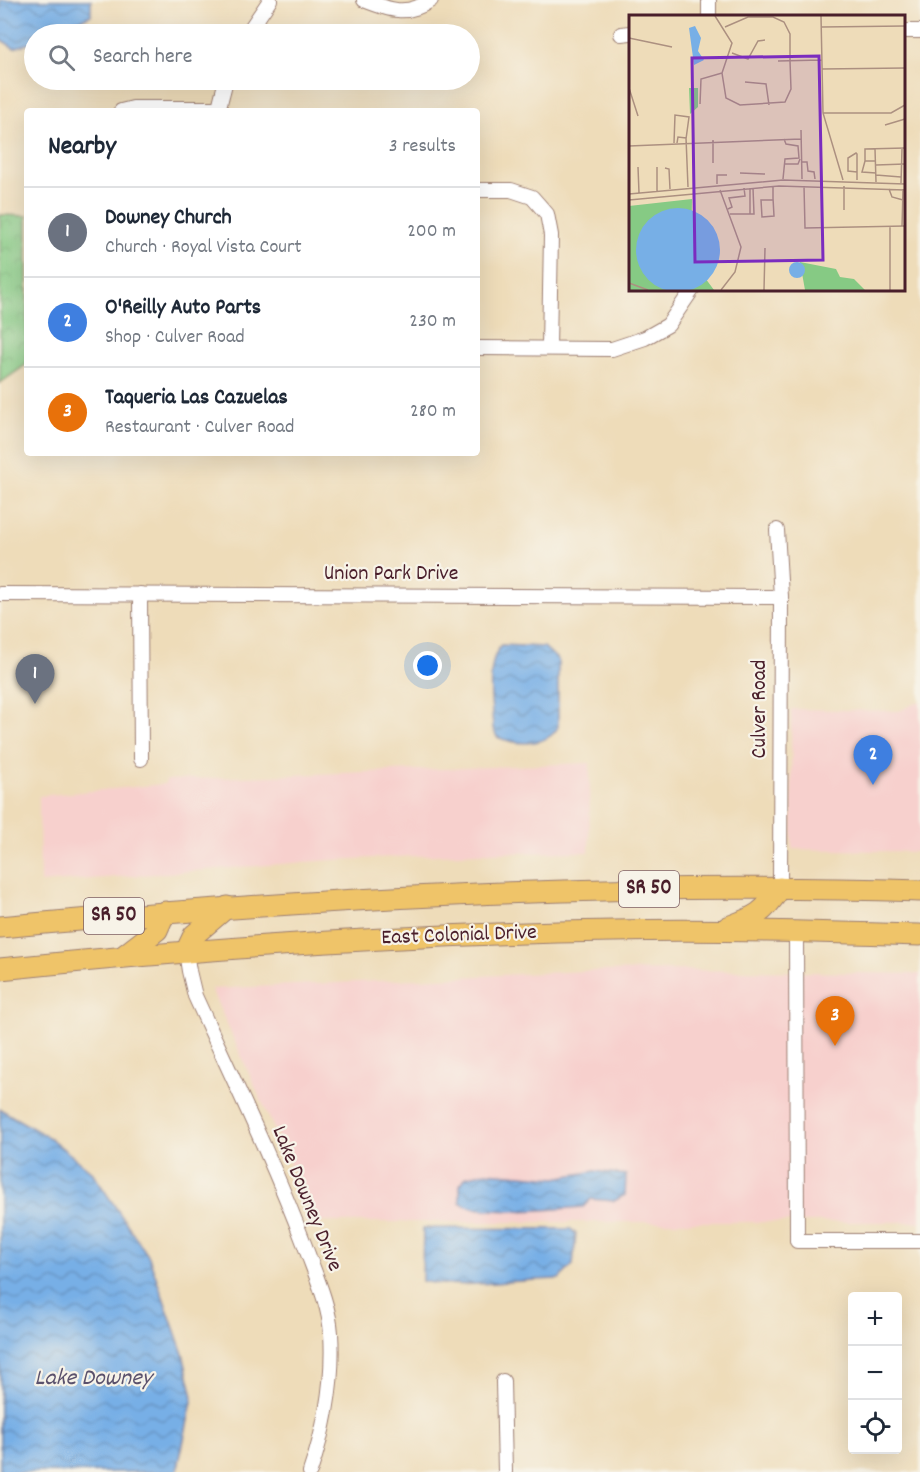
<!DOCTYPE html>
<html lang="en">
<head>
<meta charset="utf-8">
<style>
	body { margin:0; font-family:Dekko,sans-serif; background:#f6f6f7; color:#1f2937 }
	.controls { position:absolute; right:18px; bottom:18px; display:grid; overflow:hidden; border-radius:6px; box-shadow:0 6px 24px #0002 }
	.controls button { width:54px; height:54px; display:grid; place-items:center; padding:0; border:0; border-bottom:2px solid #e0e1e3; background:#fff; color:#1f2937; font:30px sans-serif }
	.you { position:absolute; left:428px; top:666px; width:21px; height:21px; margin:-15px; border:4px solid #fff; border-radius:50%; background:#1a73e8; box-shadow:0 0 0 9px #1a73e833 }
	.badge { display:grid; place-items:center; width:39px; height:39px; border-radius:50%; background:#d93025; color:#fff; font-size:20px; font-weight:700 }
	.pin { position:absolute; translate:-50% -50px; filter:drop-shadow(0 2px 3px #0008) }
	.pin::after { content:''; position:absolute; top:32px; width:21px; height:18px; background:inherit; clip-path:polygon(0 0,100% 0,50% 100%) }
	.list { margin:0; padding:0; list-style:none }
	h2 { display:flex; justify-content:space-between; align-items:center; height:78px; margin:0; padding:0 24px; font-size:26px }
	h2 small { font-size:20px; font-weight:400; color:#747a83 }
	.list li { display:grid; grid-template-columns:39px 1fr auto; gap:18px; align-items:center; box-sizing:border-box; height:90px; padding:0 24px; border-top:2px solid #e0e1e3 }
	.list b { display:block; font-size:22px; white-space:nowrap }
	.list p { margin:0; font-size:20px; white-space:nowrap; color:#747a83 }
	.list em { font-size:20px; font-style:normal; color:#747a83 }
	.icon { flex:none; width:33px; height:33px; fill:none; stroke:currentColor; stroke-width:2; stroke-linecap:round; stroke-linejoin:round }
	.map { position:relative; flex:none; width:920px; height:1472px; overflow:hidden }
	.search { position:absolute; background:#fff; box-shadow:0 6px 24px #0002; left:24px; top:24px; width:456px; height:66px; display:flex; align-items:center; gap:15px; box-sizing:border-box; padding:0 21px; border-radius:33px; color:#747a83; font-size:22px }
	.panel { position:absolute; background:#fff; box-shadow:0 6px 24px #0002; left:24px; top:108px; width:456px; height:348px; border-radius:6px }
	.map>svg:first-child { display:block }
</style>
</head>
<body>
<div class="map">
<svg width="920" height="1472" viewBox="0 0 920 1472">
	<defs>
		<pattern id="park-crowns" width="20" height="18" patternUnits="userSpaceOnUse" patternTransform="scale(1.5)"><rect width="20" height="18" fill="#86ca84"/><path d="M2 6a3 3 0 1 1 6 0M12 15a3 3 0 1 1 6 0" fill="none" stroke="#75ad72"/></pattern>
		<pattern id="water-waves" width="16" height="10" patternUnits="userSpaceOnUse" patternTransform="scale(1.5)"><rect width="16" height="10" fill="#77afe6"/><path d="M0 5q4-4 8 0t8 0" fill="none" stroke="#648ebb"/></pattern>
	</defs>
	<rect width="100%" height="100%" fill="#f7f3e8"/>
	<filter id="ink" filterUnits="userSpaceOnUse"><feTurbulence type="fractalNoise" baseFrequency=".0167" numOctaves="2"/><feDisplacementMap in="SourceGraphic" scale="12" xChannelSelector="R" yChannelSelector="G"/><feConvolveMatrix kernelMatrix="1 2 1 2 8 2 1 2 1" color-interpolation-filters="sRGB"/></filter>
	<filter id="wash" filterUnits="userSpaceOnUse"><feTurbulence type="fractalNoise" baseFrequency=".008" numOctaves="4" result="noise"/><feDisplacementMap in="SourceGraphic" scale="24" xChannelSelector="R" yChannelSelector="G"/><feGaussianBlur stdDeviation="1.35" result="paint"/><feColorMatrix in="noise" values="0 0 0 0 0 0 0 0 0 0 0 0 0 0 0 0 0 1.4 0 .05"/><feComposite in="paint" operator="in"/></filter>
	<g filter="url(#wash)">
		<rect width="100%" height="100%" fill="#eedcb9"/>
		<g fill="#f7d0cd">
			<path d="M920,701v151l-128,-3 -1,-140 108,2z"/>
			<path d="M590,763l-1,89 -110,1 -147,7 -292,23 -1,-87 126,-12 1,-4z"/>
			<path d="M686,970l234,4v248h-604l-105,-233 375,-18z"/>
		</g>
		<path fill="url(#park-crowns)" stroke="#687458" stroke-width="1.5" d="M0,215l27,1v148l-27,19z"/>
		<g fill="url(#water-waves)" stroke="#606788" stroke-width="1.5">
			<path d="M0,0h91v15l-41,19h-16v8l-20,6 -14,-9z"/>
			<path d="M501,645l43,2 14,13v67c-11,20 -42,18 -61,10l-4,-9c-1,-24 -8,-64 8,-83z"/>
			<path d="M0,1109l50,29 42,34 57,85 34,97 10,43 -16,75h-177z"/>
			<path d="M595,1171l31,4 -1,20 -11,6 -23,-2 -8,8c-23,2 -108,9 -123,-5v-17l6,-8 20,-5 70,6z"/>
			<path d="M423,1228l148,1 5,5 -3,31 -14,14c-40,0 -100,11 -137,2z"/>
		</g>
	</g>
	<g filter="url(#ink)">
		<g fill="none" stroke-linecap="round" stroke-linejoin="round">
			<g stroke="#9c7e72" stroke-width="16">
				<g id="minor">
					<path d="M364,0c25,10 43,17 67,0"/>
					<path d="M709,0v16"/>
					<path d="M904,31h16"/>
					<path d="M247,34l23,-34"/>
					<path d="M621,34l9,-1"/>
					<path d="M121,111l12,-3h85"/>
					<path d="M218,111l8,-31"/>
					<path d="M477,190h34l21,7 15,17 4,21 -2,113"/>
					<path d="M477,348l135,1 33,-11 23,-13 24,-35"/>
					<path d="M777,530l4,67 -1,291"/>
					<path d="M0,594l781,3"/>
					<path d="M140,594l1,165"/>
					<path d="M796,931l1,310h123"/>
					<path d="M186,952l3,19 6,25c38,83 78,165 110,250 10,28 24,58 26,87 3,47 -6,95 -21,139"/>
					<path d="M503,1381l2,91"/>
				</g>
			</g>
			<g stroke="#9c7e72" stroke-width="23">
				<g id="trunk">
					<path d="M0,927c307,-28 612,-46 920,-36"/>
					<path d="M728,927c28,-10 36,-14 52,-39"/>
					<path d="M186,952l8,-17 33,-28"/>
					<path d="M122,957l35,-27 8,-18"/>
					<path d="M0,969c204,-21 409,-35 614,-38 102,-2 204,1 306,4"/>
				</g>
			</g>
			<use href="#minor" stroke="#fff" stroke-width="14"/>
			<use href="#trunk" stroke="#efc469" stroke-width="21"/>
		</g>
	</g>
	<g text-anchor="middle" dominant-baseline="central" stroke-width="4.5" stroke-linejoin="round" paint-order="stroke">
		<g fill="#f7f3e8" stroke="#7e5f64" stroke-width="1.5">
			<rect x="619" y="871" width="60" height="36" rx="4.5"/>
			<rect x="84" y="898" width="60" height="36" rx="4.5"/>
		</g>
		<g font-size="21" font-weight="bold" fill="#4a1f2b">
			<text x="649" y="889">SR 50</text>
			<text x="114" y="916">SR 50</text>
		</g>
		<g font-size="22" fill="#4a1f2b" stroke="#f7f3e8">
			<text x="391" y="574">Union Park Drive</text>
			<text transform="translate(760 709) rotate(-90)">Culver Road</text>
			<text transform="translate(459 936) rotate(-2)">East Colonial Drive</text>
			<text transform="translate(306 1199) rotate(68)">Lake Downey Drive</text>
		</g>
		<g font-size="24" font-style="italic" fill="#5a516c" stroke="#f7f3e8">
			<text x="93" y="1379">Lake Downey</text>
		</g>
	</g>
	<g transform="translate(629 15)">
		<rect width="276" height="276" fill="#eedcb9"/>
		<path d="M171,247l36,7 4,8 14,2 11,11h-60z" fill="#86ca84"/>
		<path d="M60,73h9v19l-8,7zM63,184l-1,60 23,31h-85v-84z" fill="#86ca84"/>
		<path d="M66,11l6,12 -3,13 6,9 -10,5 -5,-37zM7 235a42 42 0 1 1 84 0a42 42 0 1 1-84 0ZM160 255a8 8 0 1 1 16 0a8 8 0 1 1-16 0Z" fill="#77afe6"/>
		<path fill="none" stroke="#ac9080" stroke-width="1.5" d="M86,1l17,27 -10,30 4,25 14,7 45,-3 6,-13 -1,-28v-27l-6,-12 -11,-5h-25l-23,10M192,1l2,97 20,67M192,12l84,-1M0,23l43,9M103,38l16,6 10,-18 7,-1M149,46l44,-1M193,54l83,-1M116,67l21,2 3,21M0,73l9,28M71,89l1,-25 21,-6M194,98h68l14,-8M256,110l20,-6M172,115l1,49M84,125v23M45,128l1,-28 14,2 -3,22M48,128l1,-6 8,1 2,49M0,131l172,-7M246,134l1,33M236,146l-3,11 14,1M247,146h-11v-12l40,-1M173,147h5l1,9 6,1 1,7M156,149h13l2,-5M247,150l29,-1M9,152l1,26M28,152v24M36,153l4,1 1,20M228,157l-9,-1v-13l8,-5 1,1v26M111,158l25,1M247,160l25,2M154,164l2,-20 14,-1 -1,-12 -12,-2 -2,-5M272,168l1,-34M88,169v-9h10M175,171l1,42 100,-2M215,171v24M144,172v11l1,18 -12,1 -1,-17h12M121,173v26M260,174l3,8 11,3M91,175l21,57 -6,25 -14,18M0,179l154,-14 122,4M0,185l150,-14 126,4M99,194l4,-2 -3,-9 16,-2 -1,-8M101,199h24l-1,-26M261,212v63M273,212l1,-38M0,268l19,7M135,275l1,-42"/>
		<path fill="#7b2cbf" fill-opacity="0.15" stroke="#7b2cbf" stroke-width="3" d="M190,41l4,204 -128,2 -3,-204z"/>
		<rect width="276" height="276" fill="none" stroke="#4a1f2b" stroke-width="3"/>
	</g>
</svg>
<div class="controls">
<button>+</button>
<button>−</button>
<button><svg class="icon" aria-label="locate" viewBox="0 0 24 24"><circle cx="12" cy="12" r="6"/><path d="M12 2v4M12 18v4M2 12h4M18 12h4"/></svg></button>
</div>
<div class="you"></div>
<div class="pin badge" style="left:35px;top:704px;background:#6b7280">1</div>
<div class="pin badge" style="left:873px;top:785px;background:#3f7fe0">2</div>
<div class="pin badge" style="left:835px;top:1046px;background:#e8710a">3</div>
<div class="search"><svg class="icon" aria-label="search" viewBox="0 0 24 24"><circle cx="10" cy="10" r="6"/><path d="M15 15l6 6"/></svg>Search here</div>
<section class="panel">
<h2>Nearby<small>3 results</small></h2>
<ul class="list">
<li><span class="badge" style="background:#6b7280">1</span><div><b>Downey Church</b><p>Church · Royal Vista Court</p></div><em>200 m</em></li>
<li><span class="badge" style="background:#3f7fe0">2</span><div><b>O'Reilly Auto Parts</b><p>Shop · Culver Road</p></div><em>230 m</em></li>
<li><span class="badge" style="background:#e8710a">3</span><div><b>Taqueria Las Cazuelas</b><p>Restaurant · Culver Road</p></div><em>280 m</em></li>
</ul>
</section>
</div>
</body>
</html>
